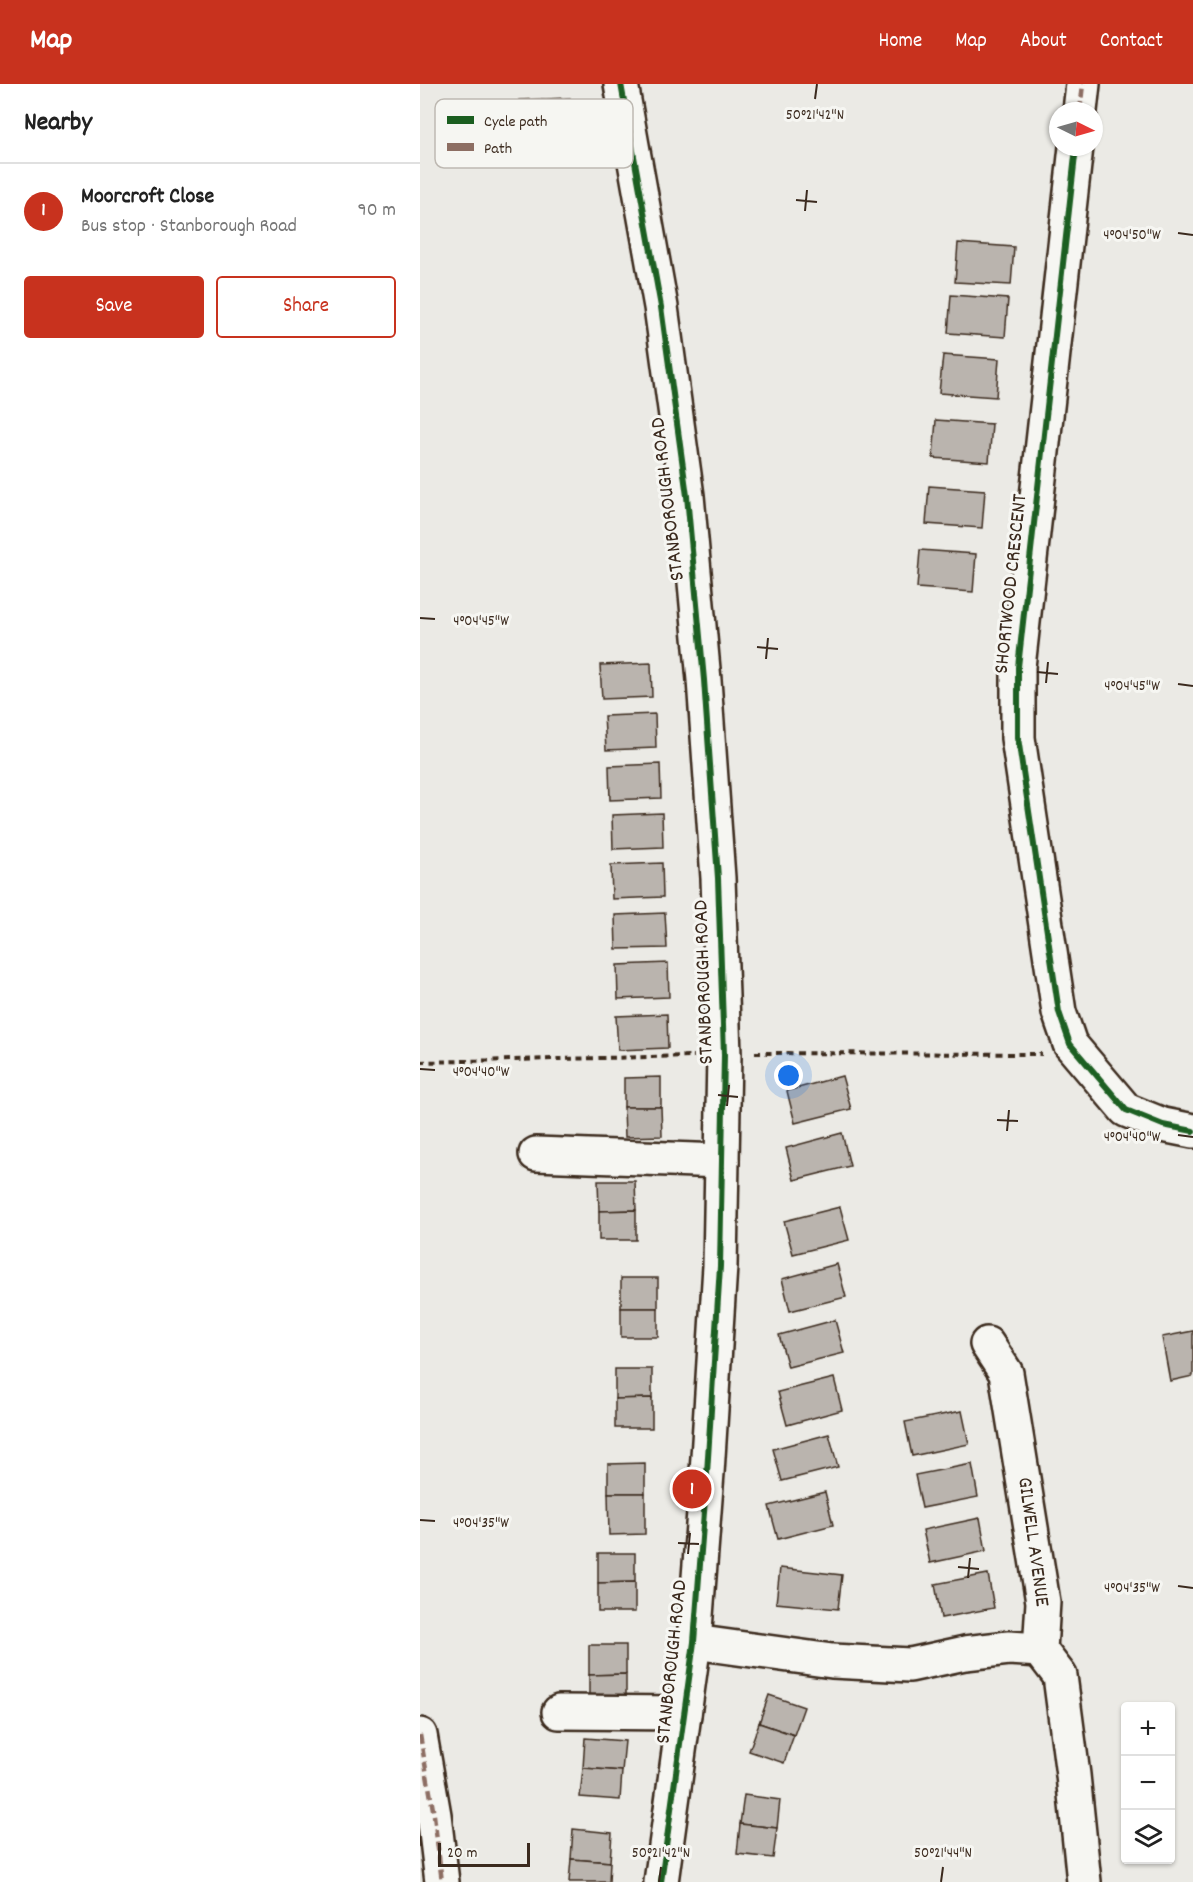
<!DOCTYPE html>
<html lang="en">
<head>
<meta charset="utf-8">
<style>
	body { margin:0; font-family:Dekko,sans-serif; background:#f6f6f6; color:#222 }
	.controls { position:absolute; right:18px; bottom:18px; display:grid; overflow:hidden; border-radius:6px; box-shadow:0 2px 4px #0004 }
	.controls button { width:54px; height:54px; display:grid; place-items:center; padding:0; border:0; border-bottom:2px solid #e0e0e0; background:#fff; color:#222; font:30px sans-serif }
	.compass { position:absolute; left:629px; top:18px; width:54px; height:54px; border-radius:50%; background:#fff; box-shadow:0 2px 4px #0004; rotate:95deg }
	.scale { position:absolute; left:18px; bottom:15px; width:92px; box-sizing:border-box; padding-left:6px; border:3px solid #3b2a1e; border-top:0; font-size:16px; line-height:21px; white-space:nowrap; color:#3b2a1e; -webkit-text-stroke:4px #f6f6f2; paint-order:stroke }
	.you { position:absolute; left:369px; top:992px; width:21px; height:21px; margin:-15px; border:4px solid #fff; border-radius:50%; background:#1a73e8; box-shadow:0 0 0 9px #1a73e833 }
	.badge { display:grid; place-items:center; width:39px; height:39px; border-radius:50%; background:#c8321e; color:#fff; font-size:20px; font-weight:700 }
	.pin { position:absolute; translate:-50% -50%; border:3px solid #fff; box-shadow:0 2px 6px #0006 }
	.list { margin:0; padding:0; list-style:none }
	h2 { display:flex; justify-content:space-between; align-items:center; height:78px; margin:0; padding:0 24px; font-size:26px }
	h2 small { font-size:20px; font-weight:400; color:#767676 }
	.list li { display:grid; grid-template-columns:39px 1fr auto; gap:18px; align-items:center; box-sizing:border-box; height:96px; padding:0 24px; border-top:2px solid #e0e0e0 }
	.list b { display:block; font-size:22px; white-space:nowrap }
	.list p { margin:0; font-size:20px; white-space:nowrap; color:#767676 }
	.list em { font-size:20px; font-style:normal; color:#767676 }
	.actions { display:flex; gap:12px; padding:18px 24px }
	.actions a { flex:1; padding:14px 0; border:2px solid #c8321e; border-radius:6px; text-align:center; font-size:21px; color:#c8321e }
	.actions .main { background:#c8321e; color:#fff }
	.icon { flex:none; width:33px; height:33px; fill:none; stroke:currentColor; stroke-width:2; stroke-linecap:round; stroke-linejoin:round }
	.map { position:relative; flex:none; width:773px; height:1798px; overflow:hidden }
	header { display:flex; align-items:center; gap:36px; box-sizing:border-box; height:84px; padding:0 30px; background:#c8321e; color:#fff }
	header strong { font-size:28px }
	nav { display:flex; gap:33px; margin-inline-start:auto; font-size:21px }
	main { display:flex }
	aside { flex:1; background:#fff }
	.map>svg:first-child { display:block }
</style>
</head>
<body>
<header>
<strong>Map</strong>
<nav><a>Home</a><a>Map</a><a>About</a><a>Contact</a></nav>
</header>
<main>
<aside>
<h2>Nearby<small></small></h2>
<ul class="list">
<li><span class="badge">1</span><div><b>Moorcroft Close</b><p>Bus stop · Stanborough Road</p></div><em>90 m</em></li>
</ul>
<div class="actions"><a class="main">Save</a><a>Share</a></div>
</aside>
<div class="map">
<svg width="773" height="1798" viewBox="0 0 773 1798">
	<rect width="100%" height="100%" fill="#ebeae5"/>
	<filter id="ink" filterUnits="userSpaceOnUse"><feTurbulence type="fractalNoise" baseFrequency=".0167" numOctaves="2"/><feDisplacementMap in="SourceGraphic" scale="12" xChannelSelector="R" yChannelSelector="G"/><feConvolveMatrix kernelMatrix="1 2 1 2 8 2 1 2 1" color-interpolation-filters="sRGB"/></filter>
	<g filter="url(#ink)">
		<g fill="#bab4ae" stroke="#3b2a1e" stroke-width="1.5">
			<path d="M150,14l1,33 -50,2 -2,-33z"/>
			<path d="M538,159l56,4 -3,38 -56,-3z"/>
			<path d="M531,211l57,4 -3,38 -57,-4z"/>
			<path d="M523,271l56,4 -3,38 -57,-4z"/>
			<path d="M516,336l56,4 -3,38 -56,-4z"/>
			<path d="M509,402l56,4 -3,38 -56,-4z"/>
			<path d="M500,466l56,4 -3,38 -56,-4z"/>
			<path d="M231,579l1,34 -50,2 -2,-34z"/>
			<path d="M235,630l1,34 -50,2 -2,-34z"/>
			<path d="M240,680l1,34 -51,2 -1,-34z"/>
			<path d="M242,729l1,34 -50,2 -1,-34z"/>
			<path d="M242,779l1,34 -51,2 -1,-34z"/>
			<path d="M245,829l2,35 -51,1 -1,-34z"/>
			<path d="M248,879l1,34 -51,2 -1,-34z"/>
			<path d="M247,930l1,34 -50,2 -2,-34z"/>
			<path d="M422,992l9,33 -56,14 -8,-32z"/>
			<path d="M241,993v30h-37v-29z"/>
			<path d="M204,1023h37l1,29 -37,1z"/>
			<path d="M422,1049l8,33 -56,14 -8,-32z"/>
			<path d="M178,1097h37l1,29 -37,1z"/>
			<path d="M420,1123l9,33 -56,14 -9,-33z"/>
			<path d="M216,1126v30h-37v-29z"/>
			<path d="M417,1180l9,33 -56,14 -8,-32z"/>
			<rect x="201" y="1194" width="37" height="30"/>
			<rect x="201" y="1224" width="37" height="29"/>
			<path d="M415,1236l9,33 -56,14 -9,-32z"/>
			<path d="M773,1247v45l-23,5 -8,-44z"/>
			<path d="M195,1285h37v29l-37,1z"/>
			<path d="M414,1294l8,32 -55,15 -9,-33z"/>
			<path d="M232,1314v30h-37v-29z"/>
			<path d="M542,1327l7,33 -57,12 -7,-34z"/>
			<path d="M409,1350l9,33 -56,14 -9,-32z"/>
			<path d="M225,1379v30h-37v-29z"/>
			<path d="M552,1380l6,33 -56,11 -7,-33z"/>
			<path d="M405,1408l8,33 -55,14 -9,-33z"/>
			<path d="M188,1409h37v41l-36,1z"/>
			<path d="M560,1434l6,33 -56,12 -7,-33z"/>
			<path d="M178,1469h37v29l-37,1z"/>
			<path d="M360,1484l62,7 -4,34 -62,-6z"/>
			<path d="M568,1490l6,34 -53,10 -6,-34z"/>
			<path d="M215,1498v30h-37v-29z"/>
			<path d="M169,1561h37v29l-37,1z"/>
			<path d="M206,1590v30h-37v-29z"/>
			<path d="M349,1611l35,12 -10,28 -35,-12z"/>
			<path d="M339,1639l35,12 -10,28 -35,-12z"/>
			<path d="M165,1654l40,3 -3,30 -39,-3z"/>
			<path d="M163,1684l39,3 -2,29 -40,-3z"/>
			<path d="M324,1711l36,5 -3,28 -37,-4z"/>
			<path d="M320,1740l37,4 -4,30 -36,-4z"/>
			<path d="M153,1745l39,4 -2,29 -39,-3z"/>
			<path d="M151,1775l39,3 -1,20h-40z"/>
		</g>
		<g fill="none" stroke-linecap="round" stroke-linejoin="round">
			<g stroke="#3b2a1e" stroke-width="38">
				<g id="minor">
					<path d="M201,0l40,223 26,189 17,184 14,198 6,177 -4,211 -13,207 -13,169 -33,240"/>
					<path d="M660,27l3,-27"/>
					<path d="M656,63l-58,520v71l41,274 11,32 56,66 37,15 30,6"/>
					<path d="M116,1070l186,7"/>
					<path d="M567,1260l19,29 37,229 -3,48 20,26 13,99 11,107"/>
					<path d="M274,1558l138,19 78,4 55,-12 44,-5 31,2"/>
					<path d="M139,1628l125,1"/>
					<path d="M0,1651l14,80 8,67"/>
				</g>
			</g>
			<g stroke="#3b2a1e" stroke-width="4" stroke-dasharray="6 4.5" stroke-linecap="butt">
				<path d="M335,969l287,1"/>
				<path d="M0,978l274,-6"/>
			</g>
			<use href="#minor" stroke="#f6f6f2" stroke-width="33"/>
			<g stroke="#8d6e63" stroke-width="4.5" stroke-dasharray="9 4.5" stroke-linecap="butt">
				<path d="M660,27l3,-27"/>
				<path d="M0,1651l14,80 8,67"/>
			</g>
			<g stroke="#f6f6f2" stroke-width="10">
				<g id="cycleway">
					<path d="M201,0l40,223 26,189 17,184 14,198 6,177 -4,211 -13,207 -13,169 -33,240"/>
					<path d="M656,63l-58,520v71l41,274 11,32 56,66 37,15 30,6"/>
				</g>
			</g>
			<use href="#cycleway" stroke="#1b5e20" stroke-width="6"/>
		</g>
	</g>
	<path fill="none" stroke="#3b2a1e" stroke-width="2" d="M395,15l2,-15M376,116l21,2M385,127l2,-21M758,149l15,2M0,534l15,1M337,563l21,2M346,575l2,-21M617,588l21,2M626,599l2,-21M758,600l15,2M0,985l15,1M298,1011l20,2M307,1022l2,-21M577,1036l21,1M587,1047l2,-21M758,1051l15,2M0,1436l15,1M258,1459l21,1M268,1470l2,-21M538,1483l21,2M548,1494l2,-20M758,1502l15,2M239,1798l2,-15M521,1798l2,-15"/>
	<g text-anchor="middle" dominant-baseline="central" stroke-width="6" stroke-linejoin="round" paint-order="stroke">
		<g font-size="21" fill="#3b2a1e" stroke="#f6f6f2">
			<text transform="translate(249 415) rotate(-97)">STANBOROUGH ROAD</text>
			<text transform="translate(592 500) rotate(-84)">SHORTWOOD CRESCENT</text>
			<text transform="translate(285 898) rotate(-92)">STANBOROUGH ROAD</text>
			<text transform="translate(612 1458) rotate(82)">GILWELL AVENUE</text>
			<text transform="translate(253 1578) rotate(-84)">STANBOROUGH ROAD</text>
		</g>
	</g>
	<rect x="15" y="15" width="198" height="69" rx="9" fill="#f6f6f2" stroke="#beb9b2" stroke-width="1.5"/>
	<rect x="27" y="32" width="27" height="8" fill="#1b5e20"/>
	<rect x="27" y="59" width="27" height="8" fill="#8d6e63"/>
	<g font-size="16" fill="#3b2a1e">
		<text x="64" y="42">Cycle path</text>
		<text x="64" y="69">Path</text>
	</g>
	<g font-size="15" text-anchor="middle" fill="#3b2a1e" stroke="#f6f6f2" stroke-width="6" stroke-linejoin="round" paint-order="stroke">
		<text x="395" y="35">50°21'42"N</text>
		<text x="712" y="155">4°04'50"W</text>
		<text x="61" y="541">4°04'45"W</text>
		<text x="712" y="606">4°04'45"W</text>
		<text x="61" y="992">4°04'40"W</text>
		<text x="712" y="1057">4°04'40"W</text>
		<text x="61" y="1443">4°04'35"W</text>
		<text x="712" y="1508">4°04'35"W</text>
		<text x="241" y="1773">50°21'42"N</text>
		<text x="523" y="1773">50°21'44"N</text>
	</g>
</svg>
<div class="controls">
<button>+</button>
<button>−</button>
<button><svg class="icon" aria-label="layers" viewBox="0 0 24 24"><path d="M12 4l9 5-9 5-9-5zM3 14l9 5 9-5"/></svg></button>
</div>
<svg class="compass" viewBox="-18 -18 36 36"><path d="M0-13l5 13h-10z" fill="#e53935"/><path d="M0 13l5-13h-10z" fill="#767676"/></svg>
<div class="scale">20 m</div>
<div class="you"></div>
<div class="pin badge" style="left:272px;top:1405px">1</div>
</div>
</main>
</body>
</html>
